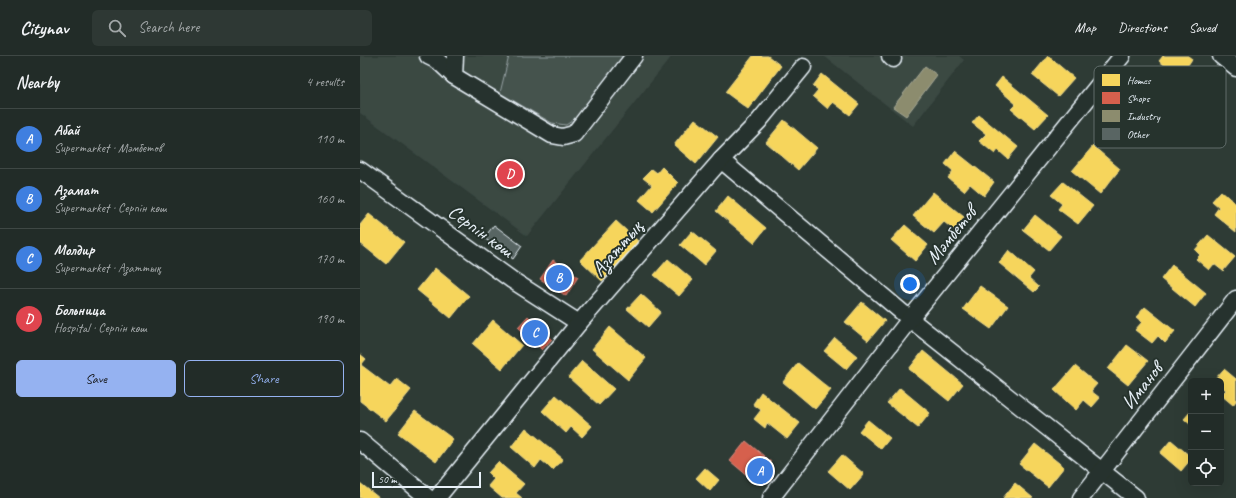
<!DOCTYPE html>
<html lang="en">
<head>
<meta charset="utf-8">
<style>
	body { margin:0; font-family:Caveat,sans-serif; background:#2e3834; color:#f1f3f6 }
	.controls { position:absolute; right:12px; bottom:12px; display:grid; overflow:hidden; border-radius:6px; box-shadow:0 4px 16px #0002 }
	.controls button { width:36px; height:36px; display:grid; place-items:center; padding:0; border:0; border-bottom:1px solid #3f4845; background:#222c28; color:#f1f3f6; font:20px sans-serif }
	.scale { position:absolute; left:12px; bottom:10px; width:109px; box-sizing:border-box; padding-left:4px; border:2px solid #e8f1f8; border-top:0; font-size:11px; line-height:14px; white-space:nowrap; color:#e8f1f8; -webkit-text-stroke:3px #26332d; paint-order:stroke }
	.you { position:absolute; left:550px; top:228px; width:14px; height:14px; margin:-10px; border:3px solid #fff; border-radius:50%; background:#1a73e8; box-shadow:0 0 0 6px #1a73e833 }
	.badge { display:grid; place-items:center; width:26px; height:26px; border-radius:50%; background:#95b2f1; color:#fff; font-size:13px; font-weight:700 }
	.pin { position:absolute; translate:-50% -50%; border:2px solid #fff; box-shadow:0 1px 4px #0006 }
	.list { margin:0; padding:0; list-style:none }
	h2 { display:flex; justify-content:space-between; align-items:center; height:52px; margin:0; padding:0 16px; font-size:17px }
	h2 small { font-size:13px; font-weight:400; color:#a2a7a8 }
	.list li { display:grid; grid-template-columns:26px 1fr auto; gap:12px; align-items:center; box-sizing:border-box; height:60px; padding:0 16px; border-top:1px solid #3f4845 }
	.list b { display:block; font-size:15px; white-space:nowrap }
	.list p { margin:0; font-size:13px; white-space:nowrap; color:#a2a7a8 }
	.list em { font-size:13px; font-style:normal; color:#a2a7a8 }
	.actions { display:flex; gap:8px; padding:12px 16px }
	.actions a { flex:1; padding:9px 0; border:1px solid #95b2f1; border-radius:6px; text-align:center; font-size:14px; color:#95b2f1 }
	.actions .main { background:#95b2f1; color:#111 }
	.icon { flex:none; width:22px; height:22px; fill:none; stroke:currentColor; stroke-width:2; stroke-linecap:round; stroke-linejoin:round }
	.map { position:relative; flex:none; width:876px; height:442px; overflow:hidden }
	header { display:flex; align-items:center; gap:24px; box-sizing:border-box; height:56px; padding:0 20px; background:#222c28; border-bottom:1px solid #3f4845 }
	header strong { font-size:19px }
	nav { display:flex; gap:22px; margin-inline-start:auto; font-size:14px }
	.search { width:280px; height:36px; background:#2e3834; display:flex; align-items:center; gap:10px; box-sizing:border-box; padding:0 14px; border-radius:6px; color:#a2a7a8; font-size:15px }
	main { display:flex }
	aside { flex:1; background:#222c28 }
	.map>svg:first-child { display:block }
</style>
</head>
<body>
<header>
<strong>Citynav</strong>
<div class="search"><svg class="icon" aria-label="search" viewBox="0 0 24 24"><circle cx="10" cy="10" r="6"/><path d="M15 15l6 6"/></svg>Search here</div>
<nav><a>Map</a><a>Directions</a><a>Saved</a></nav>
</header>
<main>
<aside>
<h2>Nearby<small>4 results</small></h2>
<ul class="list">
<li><span class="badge" style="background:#3f7fe0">A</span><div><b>Абай</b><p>Supermarket · Мәмбетов</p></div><em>110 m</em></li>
<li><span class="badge" style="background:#3f7fe0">B</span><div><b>Азамат</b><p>Supermarket · Серпін көш</p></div><em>160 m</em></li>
<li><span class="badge" style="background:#3f7fe0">C</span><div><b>Молдир</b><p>Supermarket · Азаттық</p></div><em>170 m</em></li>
<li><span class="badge" style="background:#e0444e">D</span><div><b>Больница</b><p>Hospital · Серпін көш</p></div><em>190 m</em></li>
</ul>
<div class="actions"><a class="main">Save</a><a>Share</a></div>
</aside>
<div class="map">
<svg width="876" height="442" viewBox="0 0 876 442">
	<rect width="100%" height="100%" fill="#2e3b35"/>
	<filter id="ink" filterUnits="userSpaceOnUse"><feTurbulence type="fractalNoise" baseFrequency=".025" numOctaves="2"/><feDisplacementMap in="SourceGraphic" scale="8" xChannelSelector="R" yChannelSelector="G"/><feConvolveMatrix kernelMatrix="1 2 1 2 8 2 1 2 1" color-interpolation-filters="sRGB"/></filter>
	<g filter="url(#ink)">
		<g fill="#3b4843">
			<path d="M0,0h312l-145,180 -167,-123z"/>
			<path d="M464,0h135l5,4 -51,66z"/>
		</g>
		<path fill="#45524e" stroke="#96a2a3" d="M149,0h115l-45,60 -13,9 -14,-2 -52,-30z"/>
		<g fill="#f6d55c" stroke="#f2dd8b">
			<path d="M393,0h15l13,10 -33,43 -23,-17z"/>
			<path d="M688,0l26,22 -16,18 -26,-21z"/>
			<path d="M803,0h25l4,3 -8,12 6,4 -5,6 -26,-20z"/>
			<path d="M462,18l37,30 -9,11 -17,-13 -5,7 -15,-13 5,-6 -5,-4z"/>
			<path d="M642,21l46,38 -13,14 -24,-20 5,-5 -21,-18z"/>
			<path d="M619,59l39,32 -10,12 -10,-9 -3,4 -16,-13 7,-7 -14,-11z"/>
			<path d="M335,63l23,18 -22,27 -22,-19z"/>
			<path d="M424,64l33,28 -19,22 -32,-28z"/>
			<path d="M733,90l27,23 -20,25 -28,-23z"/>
			<path d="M595,95l39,31 -10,14 -14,-12 -6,7 -16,-13 5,-7 -8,-7z"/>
			<path d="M302,111l16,16 -25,29 -14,-12 13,-15 -9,-7 9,-9 5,4z"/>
			<path d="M703,126l30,24 -15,18 -20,-15 4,-5 -11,-9z"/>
			<path d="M861,135l15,13v28l-22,-18 5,-7 -7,-6z"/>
			<path d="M573,136l31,25 -10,13 -10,-8 -10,11 -21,-17z"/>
			<path d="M368,140l38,32 -12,15 -38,-32z"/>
			<path d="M9,158l35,28 -18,22 -26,-21v-18z"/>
			<path d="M675,159l26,21 -12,14 -26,-20z"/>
			<path d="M256,165l23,21 -37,39 -22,-21z"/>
			<path d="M545,169l23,20 -13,16 -24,-21z"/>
			<path d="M332,175l24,20 -12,14 -24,-20z"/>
			<path d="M848,179l27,22 -12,14 -9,-7 -5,6 -13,-11 4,-4 -5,-5z"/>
			<path d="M649,194l25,22 -5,6 10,9 -5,5 -35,-29z"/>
			<path d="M308,203l25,21 -14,16 -25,-21z"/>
			<path d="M812,209l34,28 -11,14 -34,-28z"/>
			<path d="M75,212l34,28 -18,22 -34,-28z"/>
			<path d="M620,230l28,20 -17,23 -28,-20z"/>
			<path d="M281,238l20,18 -13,15 -21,-18z"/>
			<path d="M502,246l23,19 -17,20 -23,-19z"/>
			<path d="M785,251l30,24 -10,12 -7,-7 -6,7 -17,-13 7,-8 -6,-5z"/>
			<path d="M133,264l29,25 -20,24 -29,-25z"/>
			<path d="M250,271l36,31 -18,22 -36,-31z"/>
			<path d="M475,282l22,18 -11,13 -22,-18z"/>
			<path d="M767,289l21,16 -20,24 -20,-16z"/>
			<path d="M563,295l40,33 -14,17 -40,-32z"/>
			<path d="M0,298l6,5 -5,6 29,22 7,-8 14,11 -25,31 -26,-20z"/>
			<path d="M222,305l32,28 -15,16 -31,-28z"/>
			<path d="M438,307l33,27 -16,19 -32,-27z"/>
			<path d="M715,310l22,18 -6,7 9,7 -8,9 -8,-7 -8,10 -22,-20z"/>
			<path d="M864,313l12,10v22l-3,4 -12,-10 5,-5 -5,-4v-5l-7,-1z"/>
			<path d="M540,332l30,25 -12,15 -31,-25z"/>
			<path d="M401,336l39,31 -13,16 -20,-16 -2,5 -11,-9 7,-9 -8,-6z"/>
			<path d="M196,339l36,31 -10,11 -11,-10 -5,6 -24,-22z"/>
			<path d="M55,355l38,28 -17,23 -38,-29z"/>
			<path d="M831,355v14l-7,-6z"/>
			<path d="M508,364l22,18 -9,11 -22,-18z"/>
			<path d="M166,372l37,31 -10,11 -12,-10 -6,8 -24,-21z"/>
			<path d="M811,384l20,17v2l-10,12 -21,-18z"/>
			<path d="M675,388l29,23 -16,20 -29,-23z"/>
			<path d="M482,399l22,19 -14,16 -22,-19z"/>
			<path d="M138,406l26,22 -8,9 6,5h-20l-14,-12 6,-7 -6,-6z"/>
			<path d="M345,412l14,12 -9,11 -14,-13z"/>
			<path d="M0,427l19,15h-19z"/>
			<path d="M655,427l18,15h-30z"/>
		</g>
		<g fill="#d6604d" stroke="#db8c80">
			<path d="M193,204l25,17 -12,19 -26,-17z"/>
			<path d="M168,260l24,23 -10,11 -24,-23z"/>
			<path d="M386,385l25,21 -16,20 -25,-21z"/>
		</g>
		<path fill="#8c8c6e" stroke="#a8aa97" d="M565,10l12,9 -31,41 -13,-9z"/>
		<path fill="#596563" stroke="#e8f1f8" d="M134,169l28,21 -9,13 -29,-21z"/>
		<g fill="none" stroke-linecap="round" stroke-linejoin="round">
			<g stroke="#e8f1f8" stroke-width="19">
				<g id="minor">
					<path d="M68,0l10,5 16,15"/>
					<path d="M95,0l-1,20 98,59 11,2 11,-3 60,-78"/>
					<path d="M530,0l3,3"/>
					<path d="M861,0l15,12"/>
					<path d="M361,104l189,159 226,179"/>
					<path d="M0,114l152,110 67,43"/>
					<path d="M0,385l68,57"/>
					<path d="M77,442l142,-175 142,-163 38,-39 44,-54"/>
					<path d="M411,442l139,-179 212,-263"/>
					<path d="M721,442l155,-199"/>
				</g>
			</g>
			<use href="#minor" stroke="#26332d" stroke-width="16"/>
		</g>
	</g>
	<g text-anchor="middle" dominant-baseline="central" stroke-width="4" stroke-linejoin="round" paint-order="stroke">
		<g font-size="20" fill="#e8f1f8" stroke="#26332d">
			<text transform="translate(121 175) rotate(36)">Серпін көш</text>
			<text transform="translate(591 179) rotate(-51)">Мәмбетов</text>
			<text transform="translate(257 192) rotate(-49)">Азаттық</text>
			<text transform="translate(782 330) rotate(-52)">Иманов</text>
		</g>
	</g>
	<rect x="734" y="10" width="132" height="82" rx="6" fill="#26332d" stroke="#606c6a" stroke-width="1"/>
	<rect x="742" y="18" width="18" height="12" fill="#f6d55c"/>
	<rect x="742" y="36" width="18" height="12" fill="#d6604d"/>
	<rect x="742" y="54" width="18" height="12" fill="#8c8c6e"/>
	<rect x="742" y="72" width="18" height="12" fill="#596563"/>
	<g font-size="11" fill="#e8f1f8">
		<text x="767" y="28">Homes</text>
		<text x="767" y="46">Shops</text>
		<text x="767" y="64">Industry</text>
		<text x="767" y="82">Other</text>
	</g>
</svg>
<div class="controls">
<button>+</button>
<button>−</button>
<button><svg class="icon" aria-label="locate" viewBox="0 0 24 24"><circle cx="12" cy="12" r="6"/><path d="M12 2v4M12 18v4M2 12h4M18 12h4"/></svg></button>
</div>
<div class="scale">50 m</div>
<div class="you"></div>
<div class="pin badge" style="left:400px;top:415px;background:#3f7fe0">A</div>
<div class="pin badge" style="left:199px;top:222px;background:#3f7fe0">B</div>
<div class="pin badge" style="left:175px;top:277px;background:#3f7fe0">C</div>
<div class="pin badge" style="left:150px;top:118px;background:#e0444e">D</div>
</div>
</main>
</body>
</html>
